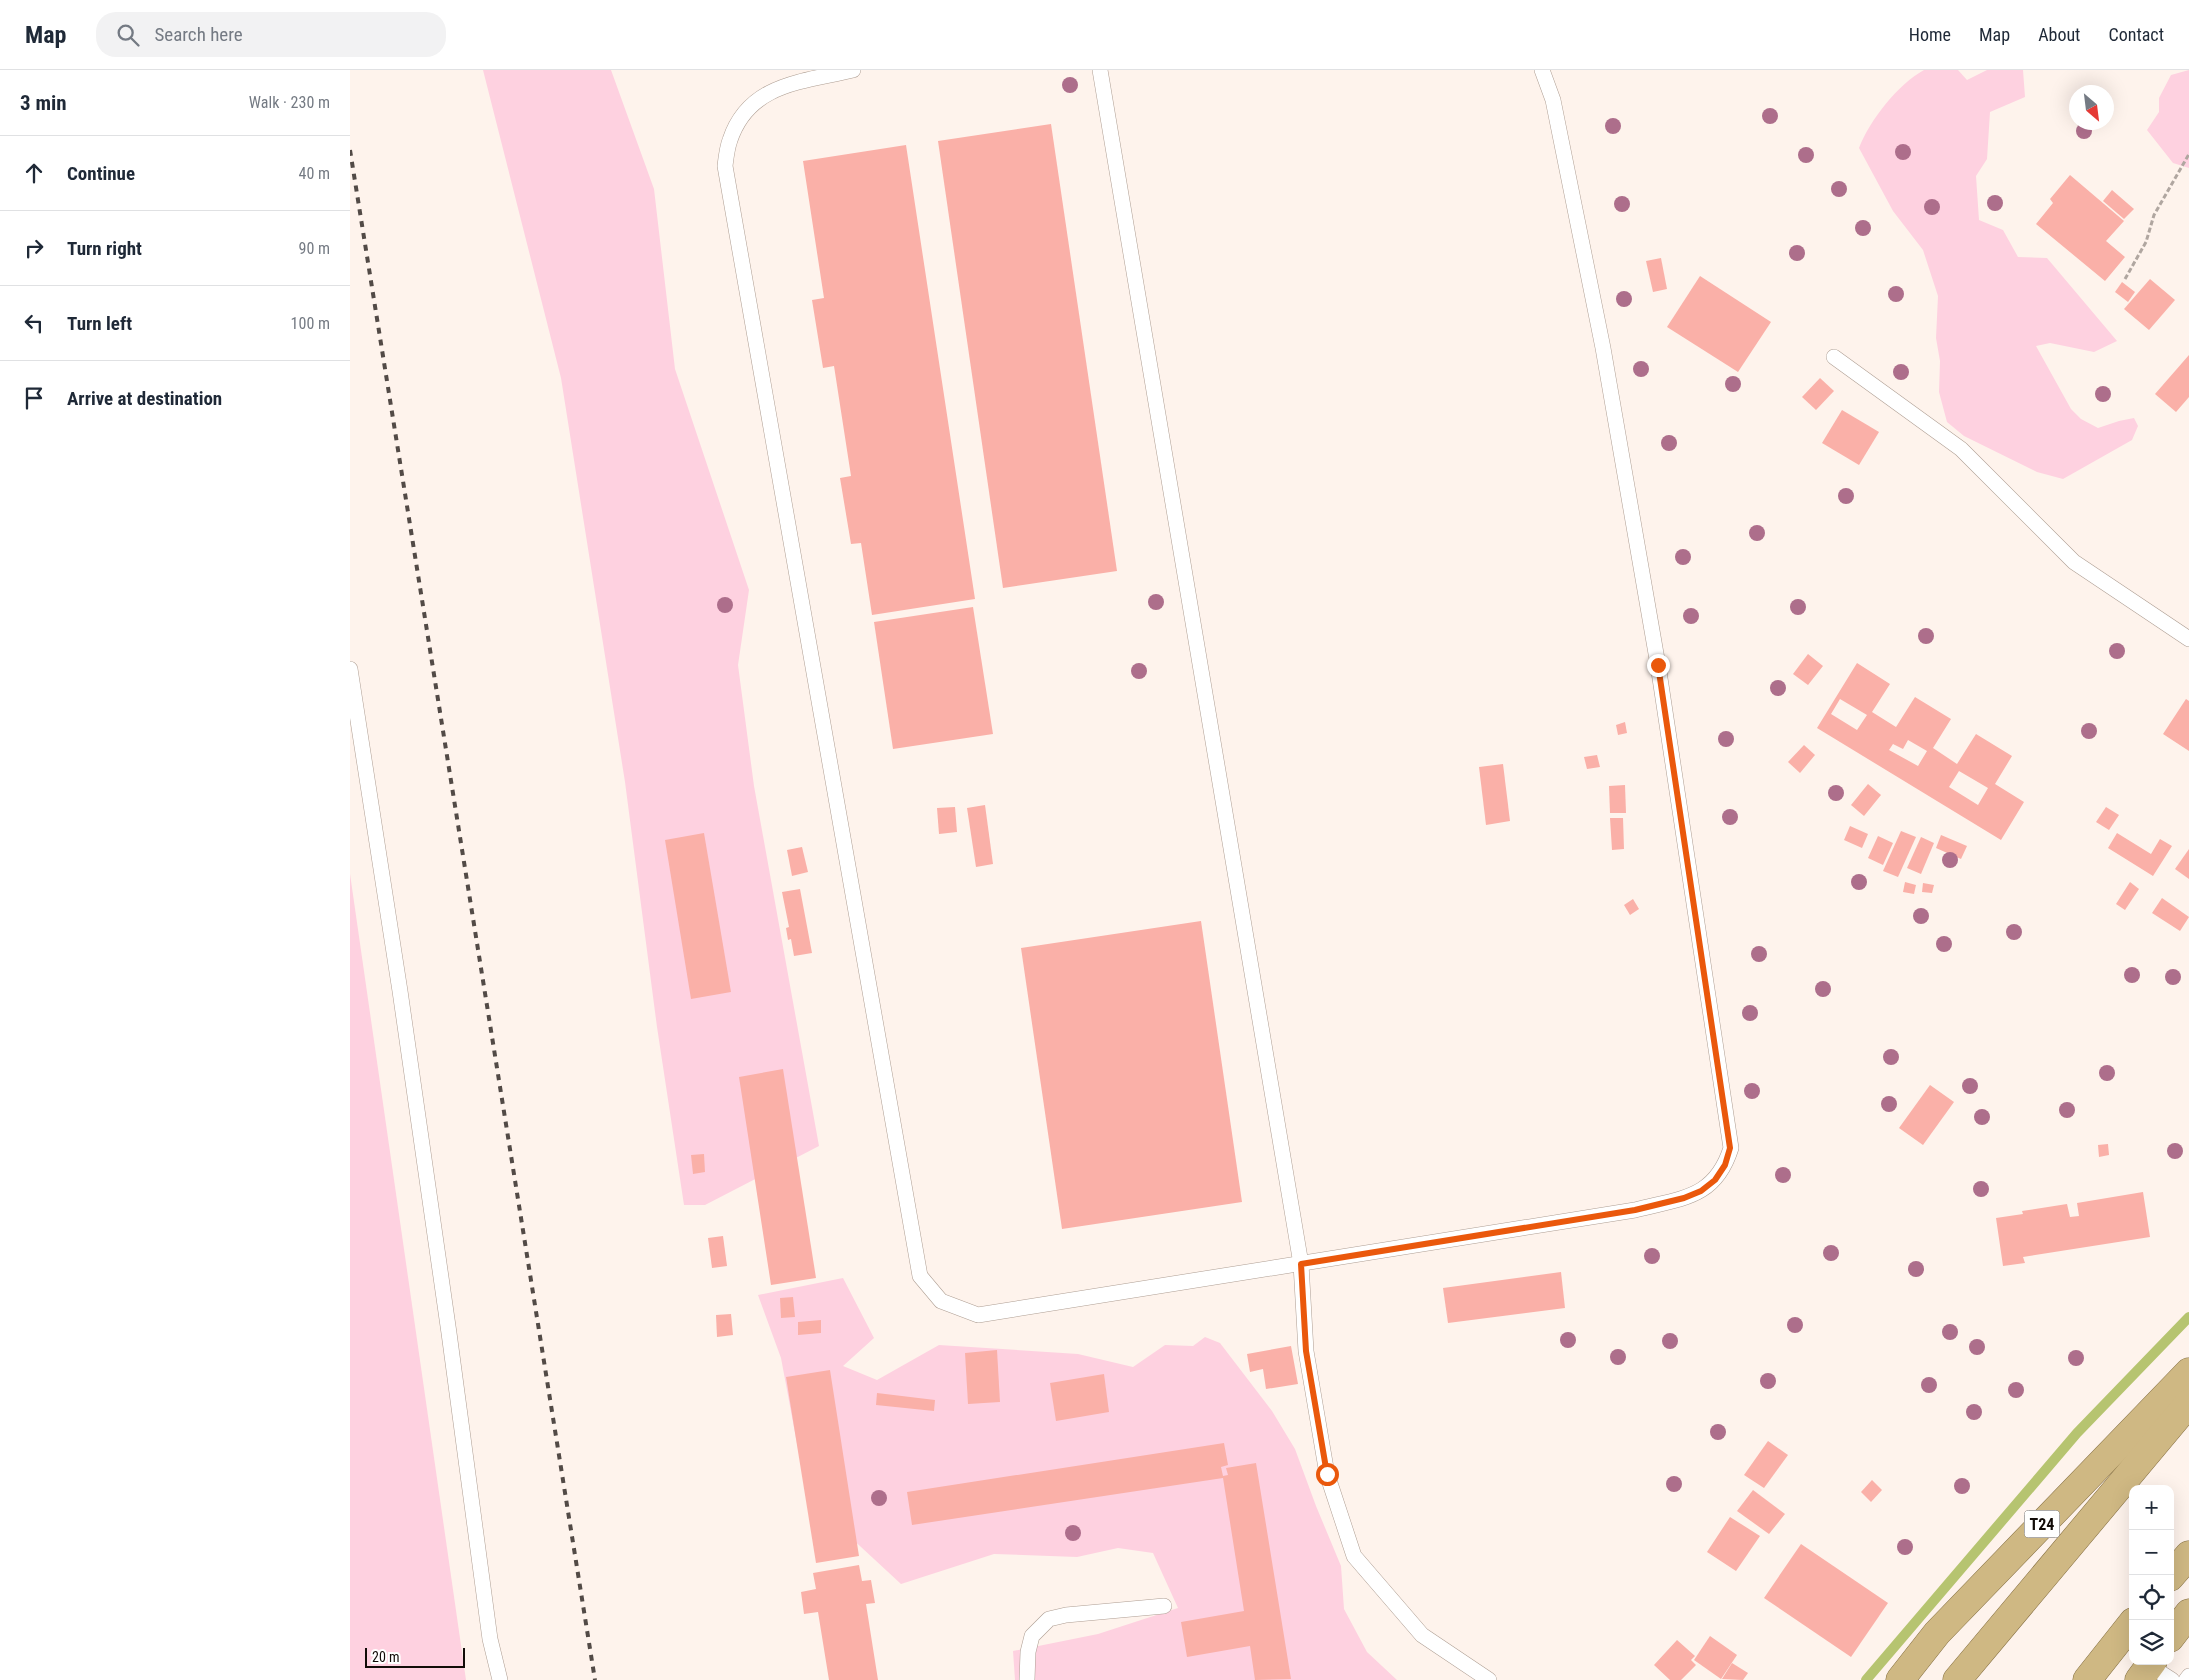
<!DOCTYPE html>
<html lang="en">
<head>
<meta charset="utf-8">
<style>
	body { margin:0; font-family:"Roboto Condensed",sans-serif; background:#f2f2f3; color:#1f2937 }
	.controls { position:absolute; right:15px; bottom:15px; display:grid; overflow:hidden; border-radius:10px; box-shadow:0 5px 20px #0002 }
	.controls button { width:45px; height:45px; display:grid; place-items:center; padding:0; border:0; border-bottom:1px solid #e0e1e3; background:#fff; color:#1f2937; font:25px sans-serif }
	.compass { position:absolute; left:1719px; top:15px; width:45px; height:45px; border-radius:50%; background:#fff; box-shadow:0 5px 20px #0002; rotate:152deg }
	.scale { position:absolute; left:15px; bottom:12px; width:100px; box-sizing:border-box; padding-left:5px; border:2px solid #120c08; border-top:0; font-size:14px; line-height:18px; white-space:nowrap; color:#120c08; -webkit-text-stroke:4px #fff; paint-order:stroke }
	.stop { position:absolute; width:15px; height:15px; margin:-11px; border:4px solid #ea580c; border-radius:50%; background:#fff }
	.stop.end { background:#ea580c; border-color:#fff; box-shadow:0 1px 5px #0008 }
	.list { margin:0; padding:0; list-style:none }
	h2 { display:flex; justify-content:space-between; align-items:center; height:65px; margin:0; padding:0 20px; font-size:21px }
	h2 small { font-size:16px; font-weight:400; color:#747a83 }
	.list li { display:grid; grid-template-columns:32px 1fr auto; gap:15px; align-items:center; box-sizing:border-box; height:75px; padding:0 20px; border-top:1px solid #e0e1e3 }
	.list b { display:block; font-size:19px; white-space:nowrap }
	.list em { font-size:16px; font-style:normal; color:#747a83 }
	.icon { flex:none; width:28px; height:28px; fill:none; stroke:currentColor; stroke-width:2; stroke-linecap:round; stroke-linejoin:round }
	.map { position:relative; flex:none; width:1839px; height:1610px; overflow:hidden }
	header { display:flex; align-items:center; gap:30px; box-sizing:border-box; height:70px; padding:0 25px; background:#fff; border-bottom:1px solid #e0e1e3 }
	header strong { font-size:24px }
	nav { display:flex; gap:28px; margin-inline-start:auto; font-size:18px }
	.search { width:350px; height:45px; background:#f2f2f3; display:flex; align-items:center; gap:12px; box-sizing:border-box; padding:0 18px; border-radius:20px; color:#747a83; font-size:19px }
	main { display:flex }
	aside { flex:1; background:#fff }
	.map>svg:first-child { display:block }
</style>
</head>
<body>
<header>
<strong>Map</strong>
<div class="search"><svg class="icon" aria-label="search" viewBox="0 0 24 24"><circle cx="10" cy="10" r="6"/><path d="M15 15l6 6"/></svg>Search here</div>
<nav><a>Home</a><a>Map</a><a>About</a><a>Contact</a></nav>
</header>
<main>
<aside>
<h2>3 min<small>Walk · 230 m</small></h2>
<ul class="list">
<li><svg class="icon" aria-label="ahead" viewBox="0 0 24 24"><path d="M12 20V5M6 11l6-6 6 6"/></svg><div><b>Continue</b></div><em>40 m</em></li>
<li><svg class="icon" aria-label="right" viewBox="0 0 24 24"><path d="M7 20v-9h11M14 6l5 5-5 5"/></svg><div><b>Turn right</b></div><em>90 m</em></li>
<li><svg class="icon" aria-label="left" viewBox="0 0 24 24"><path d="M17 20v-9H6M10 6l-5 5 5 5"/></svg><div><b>Turn left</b></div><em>100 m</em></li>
<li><svg class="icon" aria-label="arrive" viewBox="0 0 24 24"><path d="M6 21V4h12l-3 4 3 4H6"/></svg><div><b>Arrive at destination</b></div></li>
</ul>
</aside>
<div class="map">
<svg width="1839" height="1610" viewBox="0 0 1839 1610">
	<rect width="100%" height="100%" fill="#fef3ec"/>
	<g fill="#fed1e0">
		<path d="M133,0h128l43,119 21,180 74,221 -11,75 16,121 65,360 -114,59h-21l-27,-178 -32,-245 -64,-404z"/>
		<path d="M1574,0h34l9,10 20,-10h36l2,27 -35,15 -3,47 -11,17 3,44 24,10 15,27 29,1 70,83 -23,11 -44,-9 -14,3 35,63 10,10 17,9 21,-7 15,-3 4,8 -6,14 -69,39 -26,-7 -73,-36 -17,-14 -8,-30 1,-31 -4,-23 2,-42 -15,-46 -30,-39 -34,-63c11,-28 39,-64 65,-78z"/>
		<path d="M1839,0v98l-16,-5 -26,-33 12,-18v-14l12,-23z"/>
		<path d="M0,804l116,806h-116z"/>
		<path d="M493,1208l31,60 -31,28 34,14 62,-35 139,9 55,13 32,-22 28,1 12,-9 15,6 52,68 23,38 21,57 25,60 3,43 23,43 30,28h-382l-2,-29 85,-17 80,-26 -25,-55 -35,-5 -41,9 -83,-3 -93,30 -94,-87 -26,-139 -23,-63z"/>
	</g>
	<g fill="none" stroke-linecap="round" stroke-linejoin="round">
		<path stroke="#b6c470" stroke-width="10" d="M1516,1610l211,-247 112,-116"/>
	</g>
	<g fill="#fab0a8" fill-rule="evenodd">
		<path d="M701,54l66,447 -114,17 -65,-447z"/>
		<path d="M556,75l69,454 -103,16 -11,-72 -10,1 -11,-66 11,-2 -17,-110 -11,2 -11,-68 12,-2 -21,-137z"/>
		<path d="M1720,105l54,46 -18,20 19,16 -20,24 -69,-57 17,-21 -3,-4z"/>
		<path d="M1762,120l22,19 -10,10 -21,-18z"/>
		<path d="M1311,188l6,31 -14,3 -7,-31z"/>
		<path d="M1350,206l71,46 -33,50 -71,-45z"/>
		<path d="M1800,209l25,21 -26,30 -25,-21z"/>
		<path d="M1772,212l13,10 -7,10 -13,-10z"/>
		<path d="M1839,285v42l-13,15 -21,-18z"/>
		<path d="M1470,308l14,13 -18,19 -14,-13z"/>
		<path d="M1492,340l37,22 -20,33 -37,-22z"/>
		<path d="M623,537l20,127 -100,15 -19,-127z"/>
		<path d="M1458,584l15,12 -15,19 -15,-11z"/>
		<path d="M1507,593l33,21 -18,28 24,15 19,-30 36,22 -18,29 24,16 19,-30 36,22 -17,28 29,18 -23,38 -184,-112zM1490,629l27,16 -10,15 -26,-16zM1558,670l19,11 -9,15 -29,-16 4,-6 10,5zM1609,701l29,17 -10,17 -29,-18z"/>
		<path d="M1836,629l3,2v50l-26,-17z"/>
		<path d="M1275,652l2,11 -9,2 -2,-10z"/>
		<path d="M1454,675l11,10 -15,18 -12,-11z"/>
		<path d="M1247,685l3,12 -13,2 -3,-12z"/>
		<path d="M1153,694l7,57 -24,4 -7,-58z"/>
		<path d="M1518,714l13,11 -17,21 -13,-11z"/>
		<path d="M1275,715l1,28h-16l-1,-27z"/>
		<path d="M635,735l8,59 -17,3 -9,-59z"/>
		<path d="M605,737l2,25 -18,2 -2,-26z"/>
		<path d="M1756,737l13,8 -10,15 -13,-8z"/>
		<path d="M1260,748h13l1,31 -12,1z"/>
		<path d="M1500,756l18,8 -6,14 -18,-8z"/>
		<path d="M1551,761l15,6 -18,40 -15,-6z"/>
		<path d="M354,763l27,159 -40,7 -26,-159z"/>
		<path d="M1767,763l34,21 9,-15 12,7 -19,30 -45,-28z"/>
		<path d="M1591,765l26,11 -6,13 -25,-11z"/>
		<path d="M1528,766l15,7 -10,22 -15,-7z"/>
		<path d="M1571,767l13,6 -13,31 -14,-6z"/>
		<path d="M452,777l6,25 -16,4 -5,-26z"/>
		<path d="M1839,779v30l-14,-10z"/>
		<path d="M1555,812l11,3 -2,9 -11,-2z"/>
		<path d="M1780,812l9,7 -14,21 -9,-6z"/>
		<path d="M1573,813l11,2 -2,8 -10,-1z"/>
		<path d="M450,819l12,64 -18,3 -3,-17 -3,1 -2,-12 3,-1 -7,-35z"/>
		<path d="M1812,828l27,19 -9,14 -28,-18z"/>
		<path d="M1283,829l6,10 -9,6 -6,-10z"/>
		<path d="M851,851l41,281 -180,27 -41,-281z"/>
		<path d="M433,999l33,209 -45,7 -32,-208z"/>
		<path d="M1580,1015l24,17 -31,43 -24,-17z"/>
		<path d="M1758,1074l1,11 -10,2 -1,-12z"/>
		<path d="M354,1084l1,18 -12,2 -2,-19z"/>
		<path d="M1793,1122l7,45 -127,20 2,6 -22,3 -7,-48 27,-4 -1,-3 45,-7 3,13 9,-1 -2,-13z"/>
		<path d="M373,1166l4,30 -15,2 -4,-30z"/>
		<path d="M1211,1202l4,36 -117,15 -5,-35z"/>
		<path d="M443,1227l2,20 -14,1 -1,-20z"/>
		<path d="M381,1244l2,21 -16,2 -1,-22z"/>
		<path d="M471,1250v13l-23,2v-13z"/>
		<path d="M941,1276l7,38 -32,5 -3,-20 -13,3 -3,-18z"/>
		<path d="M647,1280l3,52 -32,2 -3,-51z"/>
		<path d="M480,1300l29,186 -43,7 -30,-186z"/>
		<path d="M754,1304l5,38 -53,9 -6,-38z"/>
		<path d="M527,1323l58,7 -1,11 -58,-6z"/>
		<path d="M1418,1371l20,14 -24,33 -20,-13z"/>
		<path d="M874,1373l4,22 -7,2 2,9 5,-1 -2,-7 30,-5 35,216 -36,1 -5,-34 -63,11 -6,-35 63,-11 -21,-133 -311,47 -5,-33z"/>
		<path d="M1522,1410l10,10 -11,12 -10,-10z"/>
		<path d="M1403,1420l32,24 -16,20 -32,-23z"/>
		<path d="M1380,1447l30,19 -24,35 -29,-19z"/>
		<path d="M1451,1474l87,59 -37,54 -87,-59z"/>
		<path d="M509,1495l3,16 9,-1 4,23 -9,1 12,76h-49l-11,-68 -14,2 -3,-22 15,-3 -3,-16z"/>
		<path d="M1360,1566l27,19 -16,24 -27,-19z"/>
		<path d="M1327,1570l18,16 -4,4 5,5 -15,15h-11l-16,-15z"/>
		<path d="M1382,1593l16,10 -5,7 -21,-1z"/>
	</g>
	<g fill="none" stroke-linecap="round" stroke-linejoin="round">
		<g stroke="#ae9e93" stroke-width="16">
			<g id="service">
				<path d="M503,0c-50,12 -104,13 -123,70 -3,8 -4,18 -5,26l195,1110 21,25 37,14 657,-105c46,-12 80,-11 96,-62l-73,-483 -55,-317 -50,-248 -11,-30"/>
				<path d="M750,0l201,1194 5,87 21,123 27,82 68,79 67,45"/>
				<path d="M1484,287l127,92 113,113 115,77"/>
				<path d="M0,599l50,322 49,342 41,306 10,41"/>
				<path d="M1800,1596l22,14"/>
				<path d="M677,1610l1,-28 4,-16 17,-17 17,-4 98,-9"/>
				<path d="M1836,1610l3,-4"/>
			</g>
		</g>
		<g stroke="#857044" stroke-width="29">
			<g id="trunk">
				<path d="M1820,1507l19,-22"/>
				<path d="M1820,1568l19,-25"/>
				<path d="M1550,1610l37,-47 252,-261"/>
				<path d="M1607,1610l232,-277"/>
				<path d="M1737,1610l46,-58"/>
				<path d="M1789,1610l14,-19"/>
			</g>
		</g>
		<path stroke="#b0a6a0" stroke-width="3" stroke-dasharray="5 2.5" stroke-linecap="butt" d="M1775,209l21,-37 8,-27 35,-61"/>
		<use href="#service" stroke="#fff" stroke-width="15"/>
		<use href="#trunk" stroke="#cfb883" stroke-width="28"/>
		<path stroke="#524a46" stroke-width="4" stroke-dasharray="6 6" stroke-linecap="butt" d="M0,80l245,1530"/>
	</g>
	<g fill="#ad6e8b">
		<circle cx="720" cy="15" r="8"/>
		<circle cx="1420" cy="46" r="8"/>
		<circle cx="1263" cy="56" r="8"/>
		<circle cx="1734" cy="61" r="8"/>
		<circle cx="1553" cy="82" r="8"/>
		<circle cx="1456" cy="85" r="8"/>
		<circle cx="1489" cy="119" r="8"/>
		<circle cx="1645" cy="133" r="8"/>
		<circle cx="1272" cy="134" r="8"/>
		<circle cx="1582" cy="137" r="8"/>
		<circle cx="1513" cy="158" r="8"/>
		<circle cx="1447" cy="183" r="8"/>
		<circle cx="1546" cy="224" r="8"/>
		<circle cx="1274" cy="229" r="8"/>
		<circle cx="1291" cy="299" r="8"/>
		<circle cx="1551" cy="302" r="8"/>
		<circle cx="1383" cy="314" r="8"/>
		<circle cx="1753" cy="324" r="8"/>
		<circle cx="1319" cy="373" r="8"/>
		<circle cx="1496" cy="426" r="8"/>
		<circle cx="1407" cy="463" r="8"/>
		<circle cx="1333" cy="487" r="8"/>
		<circle cx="806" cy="532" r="8"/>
		<circle cx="375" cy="535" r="8"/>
		<circle cx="1448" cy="537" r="8"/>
		<circle cx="1341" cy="546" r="8"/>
		<circle cx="1576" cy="566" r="8"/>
		<circle cx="1767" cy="581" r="8"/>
		<circle cx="789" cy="601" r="8"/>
		<circle cx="1428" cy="618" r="8"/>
		<circle cx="1739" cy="661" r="8"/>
		<circle cx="1376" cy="669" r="8"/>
		<circle cx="1486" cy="723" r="8"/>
		<circle cx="1380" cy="747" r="8"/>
		<circle cx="1600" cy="790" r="8"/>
		<circle cx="1509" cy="812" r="8"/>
		<circle cx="1571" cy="846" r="8"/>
		<circle cx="1664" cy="862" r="8"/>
		<circle cx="1594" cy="874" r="8"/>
		<circle cx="1409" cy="884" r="8"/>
		<circle cx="1782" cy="905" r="8"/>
		<circle cx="1823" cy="907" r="8"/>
		<circle cx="1473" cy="919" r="8"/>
		<circle cx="1400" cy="943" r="8"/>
		<circle cx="1541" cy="987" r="8"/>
		<circle cx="1757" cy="1003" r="8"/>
		<circle cx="1620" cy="1016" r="8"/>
		<circle cx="1402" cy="1021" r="8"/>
		<circle cx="1539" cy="1034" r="8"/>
		<circle cx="1717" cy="1040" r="8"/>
		<circle cx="1632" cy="1047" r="8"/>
		<circle cx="1825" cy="1081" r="8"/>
		<circle cx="1433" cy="1105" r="8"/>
		<circle cx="1631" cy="1119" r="8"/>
		<circle cx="1481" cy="1183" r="8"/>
		<circle cx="1302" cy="1186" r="8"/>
		<circle cx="1566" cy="1199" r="8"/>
		<circle cx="1445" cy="1255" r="8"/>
		<circle cx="1600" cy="1262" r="8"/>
		<circle cx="1218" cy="1270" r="8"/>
		<circle cx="1320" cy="1271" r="8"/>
		<circle cx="1627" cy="1277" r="8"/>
		<circle cx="1268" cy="1287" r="8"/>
		<circle cx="1726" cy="1288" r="8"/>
		<circle cx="1418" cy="1311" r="8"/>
		<circle cx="1579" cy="1315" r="8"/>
		<circle cx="1666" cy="1320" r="8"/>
		<circle cx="1624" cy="1342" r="8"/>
		<circle cx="1368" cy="1362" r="8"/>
		<circle cx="1324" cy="1414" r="8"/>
		<circle cx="1612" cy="1416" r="8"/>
		<circle cx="529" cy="1428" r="8"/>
		<circle cx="723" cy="1463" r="8"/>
		<circle cx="1555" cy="1477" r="8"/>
	</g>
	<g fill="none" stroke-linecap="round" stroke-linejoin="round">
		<path stroke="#ea580c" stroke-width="6" d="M977,1404l-21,-123 -5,-87 334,-54 49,-12 17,-7 14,-11 10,-15 5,-17 -72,-483"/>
	</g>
	<g text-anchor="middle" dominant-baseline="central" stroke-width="4" stroke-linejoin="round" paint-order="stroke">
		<rect fill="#fff" stroke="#595552" stroke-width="1" x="1674.5" y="1440.5" width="35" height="27" rx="4"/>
		<g font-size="16" font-weight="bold" fill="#120c08">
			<text x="1692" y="1454">T24</text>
		</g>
	</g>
</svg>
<div class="controls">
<button>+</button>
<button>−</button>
<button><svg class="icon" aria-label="locate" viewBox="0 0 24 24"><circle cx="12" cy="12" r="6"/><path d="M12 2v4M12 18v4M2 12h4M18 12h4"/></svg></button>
<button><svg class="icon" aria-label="layers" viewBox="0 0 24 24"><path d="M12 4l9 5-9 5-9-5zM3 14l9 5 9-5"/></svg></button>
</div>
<svg class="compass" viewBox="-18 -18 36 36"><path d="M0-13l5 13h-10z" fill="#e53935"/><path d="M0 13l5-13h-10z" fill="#747a83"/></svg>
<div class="scale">20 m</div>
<div class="stop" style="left:977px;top:1404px"></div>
<div class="stop end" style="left:1308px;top:595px"></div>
</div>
</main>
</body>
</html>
